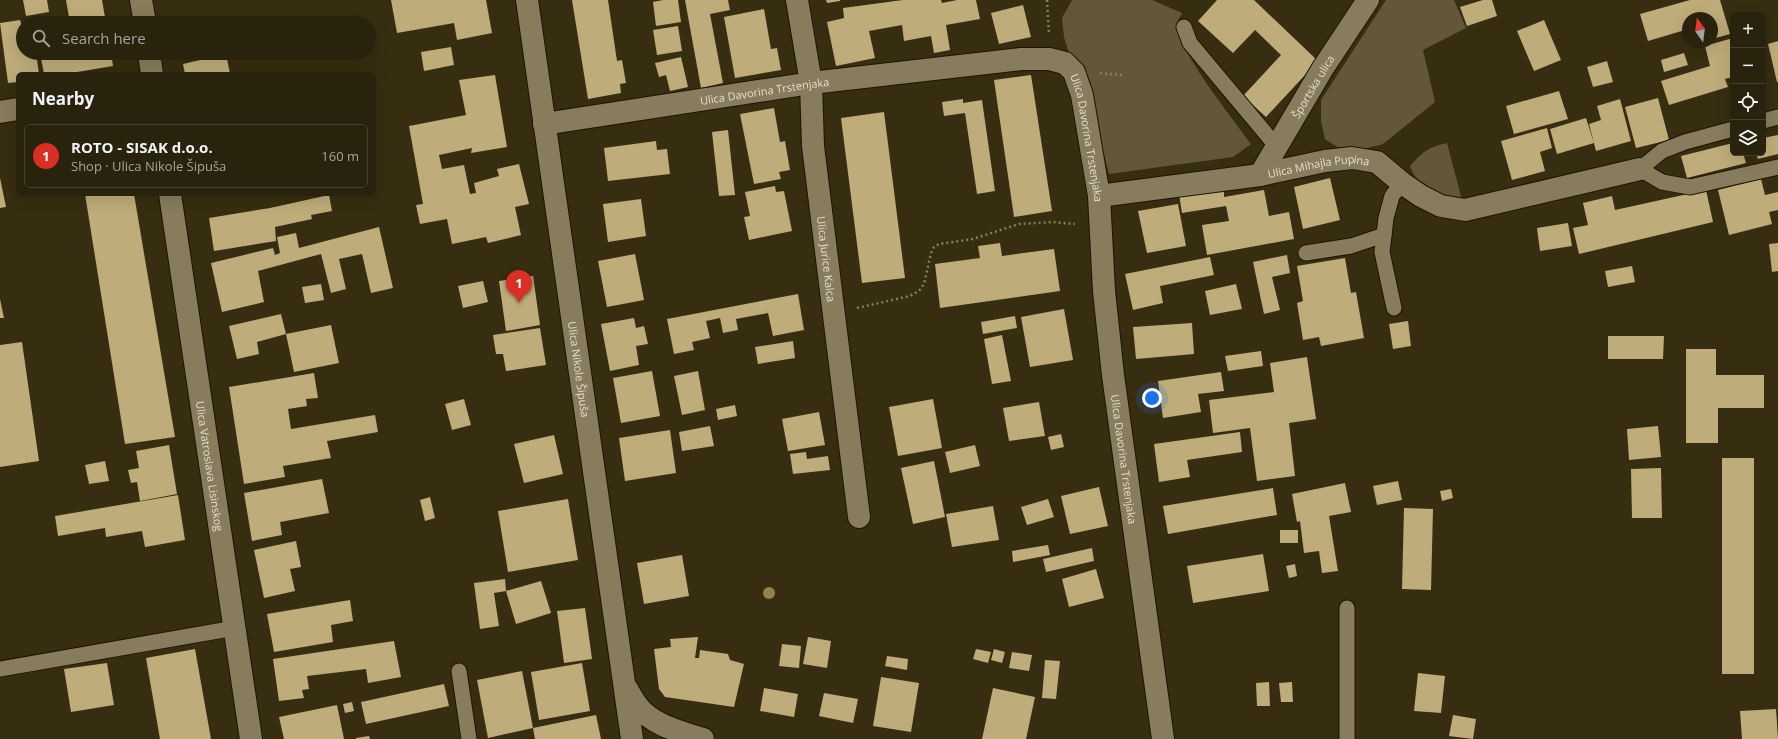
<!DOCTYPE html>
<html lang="en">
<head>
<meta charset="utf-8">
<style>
	body { margin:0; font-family:"Open Sans",sans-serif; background:#352f1a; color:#f1f3f6 }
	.controls { position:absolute; right:12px; top:12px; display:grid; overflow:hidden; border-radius:6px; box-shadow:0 4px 16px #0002 }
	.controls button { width:36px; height:36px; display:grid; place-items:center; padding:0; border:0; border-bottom:1px solid #453f2d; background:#29220c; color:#f1f3f6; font:20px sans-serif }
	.compass { position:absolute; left:1682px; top:12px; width:36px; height:36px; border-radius:50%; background:#29220c; box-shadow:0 4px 16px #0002; rotate:346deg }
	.you { position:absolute; left:1152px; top:398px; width:14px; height:14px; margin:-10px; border:3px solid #fff; border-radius:50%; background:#1a73e8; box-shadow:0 0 0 6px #1a73e833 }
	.badge { display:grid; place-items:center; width:26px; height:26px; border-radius:50%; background:#d93025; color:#fff; font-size:13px; font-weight:700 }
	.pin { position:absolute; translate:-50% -33px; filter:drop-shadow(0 1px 2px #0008) }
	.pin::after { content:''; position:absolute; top:21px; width:14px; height:12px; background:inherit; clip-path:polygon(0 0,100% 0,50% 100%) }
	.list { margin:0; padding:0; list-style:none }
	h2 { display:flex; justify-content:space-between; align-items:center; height:52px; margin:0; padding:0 16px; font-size:17px }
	h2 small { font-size:13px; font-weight:400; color:#a5a49d }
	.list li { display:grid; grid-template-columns:26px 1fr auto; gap:12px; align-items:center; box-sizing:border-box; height:64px; margin:0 8px 8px; padding:0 8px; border:1px solid #453f2d; border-radius:6px }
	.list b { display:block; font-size:15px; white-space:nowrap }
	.list p { margin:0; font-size:13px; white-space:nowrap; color:#a5a49d }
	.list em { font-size:13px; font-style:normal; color:#a5a49d }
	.icon { flex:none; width:22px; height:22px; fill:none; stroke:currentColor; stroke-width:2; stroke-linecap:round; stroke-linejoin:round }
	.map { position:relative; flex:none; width:1778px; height:739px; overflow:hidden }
	.search { position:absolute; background:#29220c; box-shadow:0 4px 16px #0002; left:16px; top:16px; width:360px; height:44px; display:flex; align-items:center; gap:10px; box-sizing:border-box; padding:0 14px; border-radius:22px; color:#a5a49d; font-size:15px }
	.panel { position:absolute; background:#29220c; box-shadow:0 4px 16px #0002; left:16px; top:72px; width:360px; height:124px; border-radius:6px }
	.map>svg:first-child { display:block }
</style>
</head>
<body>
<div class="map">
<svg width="1778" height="739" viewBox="0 0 1778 739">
	<rect width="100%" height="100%" fill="#372d10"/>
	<g fill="#625739">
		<path d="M1072,0h80l30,13c-2,4 -5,8 -5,11 0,26 57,96 74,120l-18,13 -124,17 -26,-101 -12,-14 -7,-22 -2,-19z"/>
		<path d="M1386,0h68l12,28 -43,22 12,52 -52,42 -27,7 -17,-3 -14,-9 -4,-18v-21z"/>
		<path d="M1447,143l15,57c-21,-5 -45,-12 -52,-34 12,-14 19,-19 37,-23z"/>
	</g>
	<g fill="#beac7a">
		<path d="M23,0h24l2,12 -23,4z"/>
		<path d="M66,0h36l4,23h-36z"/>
		<path d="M391,0h95l6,33 -35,7 -3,-17 -57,10z"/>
		<path d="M572,0h36l9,61 5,-1 4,23 -6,1 1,9 -33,6z"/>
		<path d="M663,0h15l3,22 -25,4 -3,-24z"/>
		<path d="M685,0h43l2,10 -20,4 13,69 -22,5z"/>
		<path d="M826,0h14v1l-13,2z"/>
		<path d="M903,0h38l1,3 15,-3h19l4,19 -34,6 4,25 -16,3 -3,-17 -27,5 -2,-16 -33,6 6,27 -39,8 -9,-44 17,-4 -1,-10z"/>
		<path d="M1217,0h37l64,61 -52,56 -23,-21 38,-41 -26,-25 -22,23 -35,-32z"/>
		<path d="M1483,0h9l5,16 -30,10 -7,-19z"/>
		<path d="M1690,0h30l10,34 -18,5v-21h-24v21l-3,-9 -37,11 -8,-27z"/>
		<path d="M1023,5l8,32 -32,7 -8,-31z"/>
		<path d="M764,9l7,40 6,-1 4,22 -46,8 -11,-61z"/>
		<path d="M20,20l3,10v23h13l3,21h-21v8l-10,1 -8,-60z"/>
		<path d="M1544,20l17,40 -27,11 -17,-40z"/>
		<path d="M678,26l4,25 -25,4 -4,-25z"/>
		<path d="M1733,38v39l-8,2 3,8 -59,18 -8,-24 49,-15 -5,-20z"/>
		<path d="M1778,41v41h-1l-9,-38z"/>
		<path d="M451,47l3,18 -30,6 -3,-19z"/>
		<path d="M40,53h71l2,13 -48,8h-21z"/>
		<path d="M1684,53l4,12 -24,7 -3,-12z"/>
		<path d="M226,54l4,20h-45l-2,-10z"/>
		<path d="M681,57l7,30 -18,4 -4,-16 -7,2 -4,-14z"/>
		<path d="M1607,61l6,21 -20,5 -6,-20z"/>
		<path d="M495,75l12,72 -36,6 1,-5 -33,7 3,14 22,-4 6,29 6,-1 -2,-10 25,-7 -2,-7 22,-5 10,40 -14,3 6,28 -33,8 -2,-6 -34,7 -5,-25 -27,5 -4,-19 7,-1 -14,-78 57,-11 -7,-35z"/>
		<path d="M1031,75l21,136 -38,6 -20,-137z"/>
		<path d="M1559,91l9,28 -54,15 -8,-28z"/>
		<path d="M1658,98l11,42 -33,8 -11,-41z"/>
		<path d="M963,99v4l19,-3 13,91 -18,3 -12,-81 -21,3 -2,-14z"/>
		<path d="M1620,99l11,42 -35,10 -7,-27 12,-4 -4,-14z"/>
		<path d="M774,108l6,34 5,-1 5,29 -11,2 2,7 -27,5 -14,-70z"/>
		<path d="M884,112l21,166 -43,5 -21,-165z"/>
		<path d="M1586,118l8,25 -37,11 -7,-25z"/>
		<path d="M1547,128l5,20 -12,4 5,19 -33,9 -11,-39z"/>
		<path d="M728,130l7,65 -16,1 -7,-64z"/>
		<path d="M1778,135v19l-20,5 -2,-6h7v-15z"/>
		<path d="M656,141l1,9 10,-1 3,25 -62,7 -4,-33z"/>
		<path d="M1733,143v10h10l3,10 -59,15 -6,-22z"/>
		<path d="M0,178l6,29 -6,1z"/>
		<path d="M1330,178l10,42 -37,9 -9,-42z"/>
		<path d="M1761,179l4,16 13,-3v18l-9,2 3,12 -43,11 -11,-45z"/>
		<path d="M775,186l1,6 8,-1 8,40 -43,9 -5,-23 6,-1 -5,-24z"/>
		<path d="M1224,186v11l40,-7 5,26 20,-4 5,27 -87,16 -5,-30 27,-4 -3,-15 -44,7 -3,-19z"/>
		<path d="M1706,190l7,32 -134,32 -6,-26 15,-3 -5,-22 29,-7 3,14z"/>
		<path d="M85,194h49l41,243 -50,7z"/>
		<path d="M329,195l3,16 -21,4 1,4 -37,8 1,14 -62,10 -5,-33 61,-10z"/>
		<path d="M641,199l5,37 -38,6 -5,-38z"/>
		<path d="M1178,204l8,42 -39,7 -9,-42z"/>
		<path d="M1568,223l4,23 -32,5 -3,-23z"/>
		<path d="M379,227l14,61 -22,5 -9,-39 -23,5 7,30 -15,4 -10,-39 -63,17 6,31 -42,10 -11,-49 62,-15 2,7 5,-2 -3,-16 19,-4 3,15z"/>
		<path d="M1000,243l2,13 52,-7 6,42 -120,17 -5,-44 45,-6 -2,-12z"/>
		<path d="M1778,243v28l-6,1 -3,-28z"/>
		<path d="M635,254l9,46 -37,7 -9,-46z"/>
		<path d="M1287,255l3,18 -18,4 8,33 -16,4 -11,-52z"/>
		<path d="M1210,257l4,18 -54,11 3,17 -30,7 -8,-36z"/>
		<path d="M1345,258l6,35 5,-1 8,46 -43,8 -2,-9 -16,3 -6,-37 6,-2 -6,-35z"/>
		<path d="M1632,266l3,16 -27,5 -3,-16z"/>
		<path d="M533,276l7,49 -34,6 -7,-50z"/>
		<path d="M483,281l5,21 -25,6 -5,-22z"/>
		<path d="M321,284l3,16 -19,3 -3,-16z"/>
		<path d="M1236,284l6,25 -32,6 -5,-24z"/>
		<path d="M798,294l6,36 -31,6 -6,-28 1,5 -32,6 2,11 -15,3 -3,-15 -14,3 4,17 -18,4 2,8 -20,4 -7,-35z"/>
		<path d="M0,299l4,19h-4z"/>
		<path d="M1064,309l9,51 -43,7 -9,-50z"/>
		<path d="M281,314l5,20 -29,8 2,12 -22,5 -8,-33z"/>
		<path d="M1015,316l2,12 -34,6 -2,-12z"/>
		<path d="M634,318l2,10 8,-2 4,18 -12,2 3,19 -29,6 -9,-47z"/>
		<path d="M1408,321l3,25 -18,3 -4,-25z"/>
		<path d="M1192,323l2,31 -58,5 -3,-32z"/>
		<path d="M331,325l8,38 -45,9 -8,-38z"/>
		<path d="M540,328l6,37 -40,6 -3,-17h-7l-3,-19z"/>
		<path d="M1002,335l9,46 -19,3 -8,-45z"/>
		<path d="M1608,336h56l-1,23h-55z"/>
		<path d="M793,341l2,17 -37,6 -3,-17z"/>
		<path d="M22,342l17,119 -39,6v-122z"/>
		<path d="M1686,349h30v26h48v33h-46v35h-32z"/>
		<path d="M1261,351l2,15 -35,5 -3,-15z"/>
		<path d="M1307,357l9,62 -27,4 6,53 -38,5 -7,-53 -37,5 -4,-33 65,-8 -4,-29z"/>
		<path d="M652,371l8,45 -39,7 -8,-45z"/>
		<path d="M698,371l7,39 -23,5 -8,-39z"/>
		<path d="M1221,372l3,19 -26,3 3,18 -38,6 -5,-37z"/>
		<path d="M314,373l4,25 -12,1 1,7 -19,3 3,20 84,-14 3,17 -51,9 4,17 -48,8 2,11 -41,7 -15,-97z"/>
		<path d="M464,399l7,26 -19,5 -7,-26z"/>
		<path d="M933,399l9,49 -44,8 -9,-49z"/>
		<path d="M1039,402l6,34 -36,5 -6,-33z"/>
		<path d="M735,405l2,11 -19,4 -2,-11z"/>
		<path d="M819,412l6,33 -37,6 -6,-32z"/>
		<path d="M710,426l4,20 -32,5 -3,-19z"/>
		<path d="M1658,426l3,31 -32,3 -2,-31z"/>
		<path d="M670,430l6,43 -51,8 -6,-43z"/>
		<path d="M1240,432l2,20 -55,8 3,17 -31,5 -5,-38z"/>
		<path d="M1061,434l3,13 -13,3 -3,-13z"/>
		<path d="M554,435l9,39 -39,9 -10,-39z"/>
		<path d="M169,445l8,49 -37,7 -3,-19 -6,1 -3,-13 11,-2 -3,-17z"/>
		<path d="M975,445l5,21 -30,7 -5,-21z"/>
		<path d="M806,452l1,7 21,-3 2,14 -37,4 -3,-20z"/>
		<rect x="1722" y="458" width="32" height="216"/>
		<path d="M105,461l4,20 -20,3 -4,-19z"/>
		<path d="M934,461l11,56 -32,7 -12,-56z"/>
		<path d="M1661,468l1,50h-30l-1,-49z"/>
		<path d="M322,479l7,34 -49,9 2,13 -30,6 -8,-48z"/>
		<path d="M1398,481l4,19 -25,5 -4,-19z"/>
		<path d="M1345,483l6,29 -22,4 9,55 -16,2 -3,-22 -15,2 -4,-32 -3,1 -5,-28z"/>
		<path d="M1099,487l9,39 -38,8 -9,-38z"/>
		<path d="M1273,488l4,27 -109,19 -5,-28z"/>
		<path d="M1451,489l2,9 -11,3 -2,-10z"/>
		<path d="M178,495l7,45 -40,7 -3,-16 -36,6 -1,-9 -47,8 -3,-20z"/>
		<path d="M430,497l5,21 -10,3 -5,-21z"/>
		<path d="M568,499l10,61 -70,12 -10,-61z"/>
		<path d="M1048,499l6,18 -27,8 -6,-18z"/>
		<path d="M993,506l6,34 -47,7 -6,-33z"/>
		<path d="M1404,508l29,1 -2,81 -29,-1z"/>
		<rect x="1280" y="530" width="18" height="13"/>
		<path d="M296,541l5,26 -11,2 5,22 -31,7 -10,-48z"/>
		<path d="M1048,545l2,10 -37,7 -1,-11z"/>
		<path d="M1092,548l2,13 -48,11 -3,-13z"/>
		<path d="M1263,554l6,37 -76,12 -6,-37z"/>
		<path d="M682,555l7,41 -45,8 -7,-41z"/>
		<path d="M1295,564l2,12 -8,2 -3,-12z"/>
		<path d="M1096,569l8,29 -35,9 -7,-28z"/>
		<path d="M505,579l1,12 -12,2 5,33 -19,3 -6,-46z"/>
		<path d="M541,581l10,32 -35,11 -10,-33z"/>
		<path d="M350,600l3,21 -22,4 2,17 -59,10 -7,-38z"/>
		<path d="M585,608l7,51 -28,4 -7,-52z"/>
		<path d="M698,637l-3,21h4l1,-8 28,4 2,6 14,4 -10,43 -69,-10 -6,-8 -5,-40 17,-2 -1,-8z"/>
		<path d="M808,637l23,4 -4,27 -24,-4z"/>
		<path d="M394,641l7,36 -33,6 -2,-14 -59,7 2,13 -7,1 2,8 -25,3 -6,-42z"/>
		<path d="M782,644l19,2 -2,22 -20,-2z"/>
		<path d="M195,649l16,90h-51l-14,-81z"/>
		<path d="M976,649l15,3 -3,11 -15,-4z"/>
		<path d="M994,649l11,3 -3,11 -11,-3z"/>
		<path d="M1012,652l20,3 -3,16 -20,-3z"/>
		<path d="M887,656l21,3 -1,11 -22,-4z"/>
		<path d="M1045,660l15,1 -4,38 -14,-1z"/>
		<path d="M107,663l7,42 -43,7 -7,-43z"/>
		<path d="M582,663l8,48 -51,9 -8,-48z"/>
		<path d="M522,671l11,57 63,-13 5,24h-66l-2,-11 -45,10 -11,-58z"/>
		<path d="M1418,673l27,3 -4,37 -27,-2z"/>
		<path d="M881,677l38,6 -8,49 -38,-6z"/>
		<path d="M1269,682l1,24h-13l-1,-23z"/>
		<path d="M1292,682l1,20h-12l-2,-19z"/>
		<path d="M444,684l5,22 -83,18 -5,-22z"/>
		<path d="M764,688l34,6 -4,23 -34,-6z"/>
		<path d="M993,688l42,9 -9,42h-44z"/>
		<path d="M824,693l34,6 -5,24 -34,-7z"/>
		<path d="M352,702l2,9 -9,2 -2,-9z"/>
		<path d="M337,705l7,34h-60l-5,-22z"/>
		<path d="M1776,709l2,30h-36l-2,-28z"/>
		<path d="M1453,715l23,4 -3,20 -24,-3z"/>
		<path d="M369,736l1,3h-14v-1z"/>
	</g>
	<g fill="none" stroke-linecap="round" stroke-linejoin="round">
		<g stroke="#1e1500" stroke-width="17">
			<g id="lane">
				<path d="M1184,27l6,16 87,104"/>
				<path d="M1763,121l15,-4"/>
				<path d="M1733,129l-48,13 -23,9 -22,18 22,13 28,5 88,-20"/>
				<path d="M1306,253l45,-7 33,-11"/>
				<path d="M1394,308l-12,-56 4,-34 6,-22 10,-13"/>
				<path d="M0,669l235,-41"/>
				<path d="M459,671l10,68"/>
				<path d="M1347,739v-131"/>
			</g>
		</g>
		<g stroke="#1e1500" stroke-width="24">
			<g id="street">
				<path d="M141,0l4,23"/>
				<path id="s1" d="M527,0l105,739"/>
				<path id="s2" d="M797,0l14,83 2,63 46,371"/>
				<path d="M149,53l3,21"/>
				<path d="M0,112l18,-3"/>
				<path id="s3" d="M544,124l267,-41 210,-24h28l16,4 9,9 8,23 17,101 5,95 9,84 50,364"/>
				<path id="s4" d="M1260,175l63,-107 45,-68"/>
				<path id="s5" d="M170,194l81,545"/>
				<path id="s6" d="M1099,196l161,-21 65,-14 27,-3 25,4 25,21 19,13 20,10 24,4 175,-41"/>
				<path d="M627,689c3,5 6,11 10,16 14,20 44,27 66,34"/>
			</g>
		</g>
		<g stroke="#857c65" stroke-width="2.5" stroke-dasharray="2 3" stroke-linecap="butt">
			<path d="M1047,0l2,34"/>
			<path d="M1100,73l22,2"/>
			<path d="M857,308l53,-12 9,-5 5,-7 7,-31 3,-6 5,-3 34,-5 46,-15 34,-2 22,2"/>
		</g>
		<use href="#lane" stroke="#877c5d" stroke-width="15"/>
		<use href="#street" stroke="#877c5d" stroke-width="22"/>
	</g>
	<circle fill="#94814b" cx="769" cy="593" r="6"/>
	<g text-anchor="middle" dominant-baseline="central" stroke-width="4" stroke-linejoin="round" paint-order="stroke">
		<g font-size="11" fill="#e3ddcc" stroke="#372d10">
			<text stroke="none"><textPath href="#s4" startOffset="103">Športska ulica</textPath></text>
			<text stroke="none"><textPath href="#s3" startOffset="223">Ulica Davorina Trstenjaka</textPath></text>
			<text stroke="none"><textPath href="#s3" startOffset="606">Ulica Davorina Trstenjaka</textPath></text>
			<text stroke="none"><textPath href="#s6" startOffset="222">Ulica Mihajla Pupina</textPath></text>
			<text stroke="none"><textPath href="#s2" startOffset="261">Ulica Jurice Kalca</textPath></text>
			<text stroke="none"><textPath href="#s1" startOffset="373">Ulica Nikole Šipuša</textPath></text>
			<text stroke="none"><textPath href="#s3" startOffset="930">Ulica Davorina Trstenjaka</textPath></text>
			<text stroke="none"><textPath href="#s5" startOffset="275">Ulica Vatroslava Lisinskog</textPath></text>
		</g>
	</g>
</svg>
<div class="controls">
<button>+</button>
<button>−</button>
<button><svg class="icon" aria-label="locate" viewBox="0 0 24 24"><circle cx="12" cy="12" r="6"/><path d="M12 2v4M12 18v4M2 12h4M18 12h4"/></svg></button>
<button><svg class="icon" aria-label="layers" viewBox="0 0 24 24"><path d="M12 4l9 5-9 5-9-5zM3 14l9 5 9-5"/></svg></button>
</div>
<svg class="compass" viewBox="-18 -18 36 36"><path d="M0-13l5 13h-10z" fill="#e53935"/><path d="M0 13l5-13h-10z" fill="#a5a49d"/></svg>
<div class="you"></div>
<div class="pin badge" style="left:519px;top:303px">1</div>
<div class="search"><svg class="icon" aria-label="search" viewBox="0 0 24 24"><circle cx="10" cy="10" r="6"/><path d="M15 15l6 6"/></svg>Search here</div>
<section class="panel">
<h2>Nearby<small></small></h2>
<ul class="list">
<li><span class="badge">1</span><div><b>ROTO - SISAK d.o.o.</b><p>Shop · Ulica Nikole Šipuša</p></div><em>160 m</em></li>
</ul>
</section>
</div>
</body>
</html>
